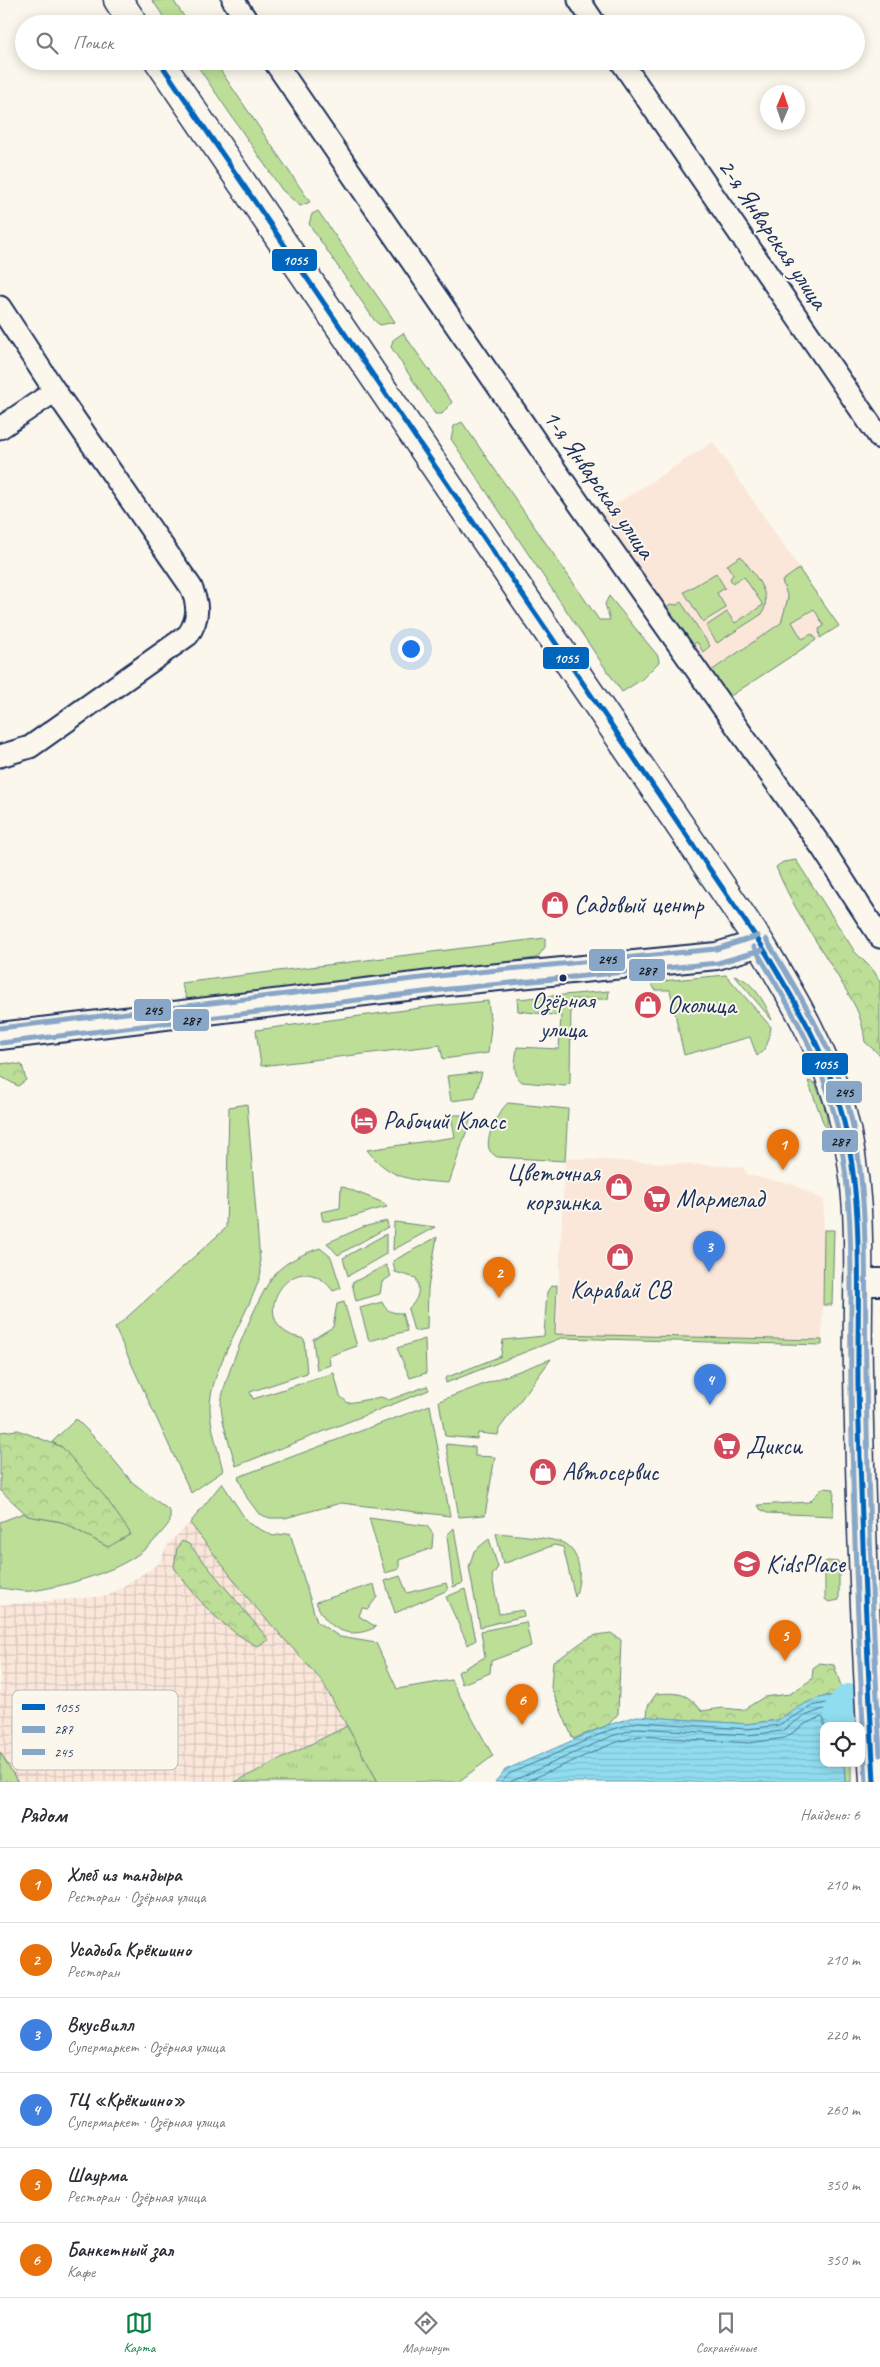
<!DOCTYPE html>
<html lang="ru">
<head>
<meta charset="utf-8">
<style>
	body { margin:0; font-family:Caveat,sans-serif; background:#f2f2f3; color:#2b2b33 }
	.controls { position:absolute; right:15px; bottom:15px; display:grid; overflow:hidden; border-radius:10px; box-shadow:0 2px 12px #0003 }
	.controls button { width:45px; height:45px; display:grid; place-items:center; padding:0; border:0; border-bottom:1px solid #e1e1e2; background:#fff; color:#2b2b33; font:25px sans-serif }
	.compass { position:absolute; left:760px; top:85px; width:45px; height:45px; border-radius:50%; background:#fff; box-shadow:0 2px 12px #0003; rotate:2deg }
	.you { position:absolute; left:410px; top:648px; width:18px; height:18px; margin:-12px; border:4px solid #fff; border-radius:50%; background:#1a73e8; box-shadow:0 0 0 8px #1a73e833 }
	.badge { display:grid; place-items:center; width:32px; height:32px; border-radius:50%; background:#0b8043; color:#fff; font-size:16px; font-weight:700 }
	.pin { position:absolute; translate:-50% -41px; filter:drop-shadow(0 1px 2px #0008) }
	.pin::after { content:''; position:absolute; top:26px; width:18px; height:15px; background:inherit; clip-path:polygon(0 0,100% 0,50% 100%) }
	.list { margin:0; padding:0; list-style:none }
	h2 { display:flex; justify-content:space-between; align-items:center; height:65px; margin:0; padding:0 20px; font-size:21px }
	h2 small { font-size:16px; font-weight:400; color:#7c7c81 }
	.list li { display:grid; grid-template-columns:32px 1fr auto; gap:15px; align-items:center; box-sizing:border-box; height:75px; padding:0 20px; border-top:1px solid #e1e1e2 }
	.list b { display:block; font-size:19px; white-space:nowrap }
	.list p { margin:0; font-size:16px; white-space:nowrap; color:#7c7c81 }
	.list em { font-size:16px; font-style:normal; color:#7c7c81 }
	.icon { flex:none; width:28px; height:28px; fill:none; stroke:currentColor; stroke-width:2; stroke-linecap:round; stroke-linejoin:round }
	.map { position:relative; flex:none; width:880px; height:1782px; overflow:hidden }
	.search { position:absolute; background:#fff; box-shadow:0 2px 12px #0003; left:15px; right:15px; top:15px; height:55px; display:flex; align-items:center; gap:12px; box-sizing:border-box; padding:0 18px; border-radius:28px; color:#7c7c81; font-size:19px }
	.sheet { height:515px; background:#fff }
	nav { display:flex; justify-content:space-around; align-items:center; box-sizing:border-box; height:70px; border-top:1px solid #e1e1e2; background:#fff; font-size:14px; color:#7c7c81 }
	nav a { display:grid; justify-items:center; gap:2px }
	nav .on { color:#0b8043 }
	.map>svg:first-child { display:block }
</style>
</head>
<body>
<div class="map">
<svg width="880" height="1782" viewBox="0 0 880 1782">
	<defs>
		<pattern id="industrial-grid" width="8" height="8" patternUnits="userSpaceOnUse" patternTransform="scale(1.25)"><rect width="8" height="8" fill="#fbe7da"/><path d="M0 4h8M4 0v8" fill="none" stroke="#d7c6be"/></pattern>
		<pattern id="forest-crowns" width="20" height="18" patternUnits="userSpaceOnUse" patternTransform="scale(1.25)"><rect width="20" height="18" fill="#bcde97"/><path d="M2 6a3 3 0 1 1 6 0M12 15a3 3 0 1 1 6 0" fill="none" stroke="#a1bf85"/></pattern>
		<pattern id="park-tufts" width="24" height="20" patternUnits="userSpaceOnUse" patternTransform="scale(1.25)"><rect width="24" height="20" fill="#bcde97"/><path d="M3 7l-1-3M5 7V3M7 7l1-3M15 17l-1-3M17 17v-4M19 17l1-3" fill="none" stroke="#a1bf85"/></pattern>
		<pattern id="water-rules" width="6" height="5" patternUnits="userSpaceOnUse" patternTransform="scale(1.25)"><rect width="6" height="5" fill="#90ddef"/><path d="M0 2.5h6" fill="none" stroke="#7cbecf"/></pattern>
	</defs>
	<rect width="100%" height="100%" fill="#fbf7ec"/>
	<filter id="ink" filterUnits="userSpaceOnUse"><feTurbulence type="fractalNoise" baseFrequency=".02" numOctaves="2"/><feDisplacementMap in="SourceGraphic" scale="10" xChannelSelector="R" yChannelSelector="G"/><feConvolveMatrix kernelMatrix="1 2 1 2 8 2 1 2 1" color-interpolation-filters="sRGB"/></filter>
	<g filter="url(#ink)">
		<g fill="#fbe7da">
			<path d="M713,442l126,184 -110,71 -130,-182z"/>
			<path d="M565,1158l178,9 5,8 46,10 30,15 -2,145 -261,-7 -5,2z"/>
		</g>
		<path fill="url(#industrial-grid)" d="M190,1523l61,79 71,79 25,45 -112,56h-217l-18,-30v-147l108,-9 50,-32 11,-21z"/>
		<g fill="#bcde97" stroke="#6c867a">
			<path d="M152,0h21l16,24h-20z"/>
			<path d="M194,61h20l96,141 -10,4 -18,-16z"/>
			<path d="M318,211l69,99 8,12 -15,3 -5,-4 -66,-97 3,-10z"/>
			<path d="M403,333l49,69 -10,12h-7l-44,-67 2,-7z"/>
			<path d="M462,422l137,198h11l-5,-16 4,-8 49,60 1,6 -18,18 -19,12 -21,-30 -150,-223 3,-13z"/>
			<path d="M741,556c11,17 33,37 21,58l-45,29 -11,-17 21,-14 8,11 28,-18 -19,-28 -12,6 -2,-5 3,-3 -6,-10z"/>
			<path d="M799,569l40,57 -19,12 -1,-9 5,-3 -10,-17 -22,13 10,17 10,-5 4,6 -87,57 -18,-26 70,-48 7,-25 -6,-17z"/>
			<path d="M716,573l9,15 -8,5 9,15 -23,14 -19,-30z"/>
			<path d="M681,602l29,44 -7,6 -6,-10 -5,3 -26,-37 4,-4 7,1z"/>
			<path d="M545,938v9l-8,11 -349,44 -7,-19z"/>
			<path d="M726,975l45,52c-2,13 -3,21 -14,29l-7,-19 -66,18 -14,-65h-15l-4,-8z"/>
			<path d="M734,975c19,6 31,27 38,45z"/>
			<path d="M609,991l-1,8h-37l-1,84 -5,3 -43,-4c-11,-8 -6,-23 -5,-35l42,2 2,-33 -43,-5 -1,-12z"/>
			<path d="M488,1001l3,26 -3,26 -45,6 -3,-14 -179,21 -5,-36 179,-24z"/>
			<path d="M482,1072l-7,26 -24,3 -4,-25z"/>
			<path d="M808,1081l7,2c5,14 16,33 11,47z"/>
			<path d="M508,1103l60,6 -3,52 -68,-4c-3,-2 -5,-4 -7,-6 -7,-11 9,-41 18,-48z"/>
			<path d="M247,1104l14,169c-11,40 -53,98 -51,137 1,20 9,42 13,61l-32,22 -76,-165 111,-100 3,-121z"/>
			<path d="M451,1115h21l-23,68c-37,-3 -57,-2 -82,-33l88,-13z"/>
			<path d="M341,1186l43,17 3,4c-20,4 -44,15 -64,14l-2,-9 19,-4z"/>
			<path d="M387,1221l1,6 -50,28 -11,-12 36,-16z"/>
			<path d="M394,1222l41,5 -42,23z"/>
			<path d="M824,1230h10l-2,75h-9z"/>
			<path d="M386,1234v20l-38,22 -5,-18z"/>
			<path d="M437,1237l-9,51 -1,41 -13,2 -6,-22c10,-9 13,-18 8,-31l-21,-6 -2,-11z"/>
			<path d="M320,1248l11,9 10,31 -8,3c-36,-49 -85,22 -44,43 4,3 10,3 15,5l3,34 -57,19 3,7 81,-26 6,23 8,7 33,-6 8,3 38,-14 2,4 -193,76c-5,-19 -14,-41 -15,-60 -1,-20 39,-115 53,-131 10,-13 31,-22 46,-27z"/>
			<path d="M386,1265l5,11 -9,6 -2,12 -24,7 -4,-18z"/>
			<path d="M557,1285l-2,49 267,6v5l-261,-7 -115,45 -1,-5 56,-22 2,-16 41,-4 3,-44 4,-6z"/>
			<path d="M344,1302l13,44 -28,10 1,9 -13,5 -4,-31 20,-12 4,-23z"/>
			<path d="M382,1302c4,9 9,11 20,11l5,18 -38,10 -9,-33z"/>
			<path d="M425,1339l1,34 -16,5 -13,-30z"/>
			<path d="M551,1359l-52,70 -1,6 -20,-2 -1,6 -32,-3 -6,-35z"/>
			<path d="M430,1405l20,111 -109,-13 -56,15h-15l-11,-4 -12,-16 -9,-21z"/>
			<path d="M76,1419l23,23 33,40 38,29v11c-10,13 -21,26 -36,35 -25,17 -73,30 -103,34 -10,1 -21,-2 -31,-3v-66l24,-9 4,3 34,6 46,25 -46,-100 -10,-5z"/>
			<path d="M446,1444l29,3v9l20,1 -10,58 -26,2z"/>
			<path d="M222,1483l26,40 25,13 17,-3 27,89 23,15 36,6 21,46 54,-9 42,76 -35,26h-80l-56,-101 -71,-79 -61,-79z"/>
			<path d="M823,1488l11,1 -1,27 -66,-3 -7,-4 -2,-4 51,-3z"/>
			<path d="M369,1518l58,8 6,8 -1,14 -33,12v9l-14,4z"/>
			<path d="M454,1528l9,55 -10,4 -6,-52z"/>
			<path d="M496,1533c13,1 60,5 69,11 18,12 16,36 10,53l-12,-50 -9,-2 -51,19z"/>
			<path d="M489,1539l9,28 -6,9 7,38 24,-4 1,6 -44,11 -11,-60 5,-16z"/>
			<path d="M828,1561l11,1v38l-10,2 -4,-3v-37z"/>
			<path d="M400,1576l7,17 39,-10 2,7 -53,23 -10,-32z"/>
			<path d="M374,1584l3,13 -9,12 -6,-1 -3,8 17,11c-27,14 -50,2 -60,-25z"/>
			<path d="M465,1589l11,51 -8,5 -22,-48z"/>
			<path d="M526,1622l5,24 -40,15 -1,12 -28,11 -4,-12 27,-15 -4,-26z"/>
		</g>
		<g fill="url(#forest-crowns)" stroke="#6c867a">
			<path d="M796,860l59,92 19,19 6,11v73l-15,-13c-3,-30 -13,-41 -28,-67 -21,-35 -46,-70 -61,-108l7,-5z"/>
			<path d="M9,1063l13,2 4,15 -8,6 -18,-10v-12z"/>
			<path d="M18,1430l44,17 44,51 25,36 -23,13 -46,-25 -34,-6 -28,-26v-58z"/>
			<path d="M182,1541l7,3 80,96 -12,6c-35,-18 -61,-47 -83,-79l3,-19z"/>
			<path d="M611,1633l10,7 -3,74 -10,11 -35,14 -22,-52 2,-26c15,-6 24,-18 38,-24 6,-3 14,-3 20,-4z"/>
			<path d="M820,1663l14,2 10,30 -18,1 -30,12 -18,12 -31,4 -100,-7 1,-11 8,-12c24,-2 31,-1 46,17l20,-3 21,2 21,-13 26,-3 22,-15 1,-11z"/>
			<path d="M844,1763h7v19h-6z"/>
		</g>
		<g fill="url(#park-tufts)" stroke="#6c867a">
			<path d="M347,1726l31,56h-143z"/>
			<path d="M0,1752l18,30h-18z"/>
		</g>
		<path fill="url(#water-rules)" stroke="#6197b5" d="M844,1695l-1,31h-19v37h20l1,19h-350l10,-12 103,-45 29,-9 110,8 31,-4 18,-12 14,-7 16,-5z"/>
		<g fill="none" stroke-linecap="round" stroke-linejoin="round">
			<g stroke="#4a7598" stroke-width="1">
				<path d="M502,1782l7,-8 101,-44 28,-8 110,7 31,-4 33,-19 24,-5 3,2 -1,23"/>
				<path d="M510,1782l102,-46 26,-8 110,7 34,-4 20,-14 27,-10 3,2v17"/>
				<path d="M525,1782l89,-39 25,-7 110,7 36,-5 20,-14 16,-7 3,2v7"/>
			</g>
			<path stroke="#90ddef" stroke-width="38" d="M843,1711l7,-8"/>
			<g stroke="#1b2f5e" stroke-width="25">
				<g id="minor">
					<path d="M233,0l16,24"/>
					<path d="M579,0l16,24"/>
					<path d="M274,61l280,407 269,381 57,88"/>
					<path d="M621,61l259,377"/>
					<path d="M0,307l55,84 136,196c8,18 8,32 -3,48l-158,112 -30,9"/>
					<path d="M0,428l55,-37"/>
				</g>
			</g>
			<g stroke="#1b2f5e" stroke-width="30">
				<g id="tertiary">
					<path d="M0,1036l448,-54 269,-26 43,-13"/>
					<path d="M860,1282h20"/>
				</g>
			</g>
			<g stroke="#1b2f5e" stroke-width="31">
				<g id="secondary">
					<path d="M118,0l16,24"/>
					<path d="M159,61l601,882c33,55 63,104 81,166 25,91 15,171 17,263 2,137 8,273 16,410"/>
				</g>
			</g>
			<use href="#minor" stroke="#fbf7ec" stroke-width="21"/>
			<use href="#tertiary" stroke="#fbf7ec" stroke-width="26"/>
			<use href="#secondary" stroke="#fbf7ec" stroke-width="28"/>
			<g stroke="#fbf7ec" stroke-width="9">
				<path id="bus-1" d="M159,61l601,882c32,53 65,107 81,167 24,89 16,183 17,275 3,132 9,265 16,397"/>
			</g>
			<g stroke="#fbf7ec" stroke-width="9">
				<g id="bus-2">
					<path d="M754,947c31,52 65,106 80,166 24,91 15,185 17,278 2,130 8,261 15,391"/>
					<path d="M1,1043l448,-54 269,-26 44,-13"/>
				</g>
			</g>
			<g stroke="#fbf7ec" stroke-width="9">
				<g id="bus-3">
					<path d="M766,939c33,54 67,109 83,170 22,88 15,178 17,268 2,126 7,252 14,378"/>
					<path d="M0,1028l447,-53 269,-26 42,-13"/>
				</g>
			</g>
			<use href="#bus-1" stroke="#0065bd" stroke-width="5"/>
			<use href="#bus-2" stroke="#88a6c7" stroke-width="5"/>
			<use href="#bus-3" stroke="#88a6c7" stroke-width="5"/>
		</g>
	</g>
	<defs>
		<g id="shop-disc" transform="scale(1.4375)"><circle r="9.5" fill="#d1495b" stroke="#fbf7ec"/><path d="M-5-2.5h2.3a2.7 3.5 0 0 1 5.4 0H5L5.5 6h-11ZM-1.5-2.5h3a1.5 2.3 0 0 0-3 0Z" fill="#fff"/></g>
		<g id="hotel-disc" transform="scale(1.4375)"><circle r="9.5" fill="#d1495b" stroke="#fbf7ec"/><path d="M-6-4.5h1.5V1H6V5H4.5V3h-9V5H-6ZM-4 0a1.8 1.8 0 1 1 3.6 0ZM.5 0V-2.5h3Q6-2.5 6 0Z" fill="#fff"/></g>
		<g id="supermarket-disc" transform="scale(1.4375)"><circle r="9.5" fill="#d1495b" stroke="#fbf7ec"/><path d="M-6-5.5h2.5l.6 2H6L4.5 2H-2.5L-4.4-4H-6ZM-1.5 3.2a1.3 1.3 0 1 0 .1 0ZM3 3.2a1.3 1.3 0 1 0 .1 0Z" fill="#fff"/></g>
		<g id="school-disc" transform="scale(1.4375)"><circle r="9.5" fill="#d1495b" stroke="#fbf7ec"/><path d="M0-5L7-2L0 1L-7-2ZM-4 1L0 2.5L4 1V4Q0 6-4 4Z" fill="#fff"/></g>
	</defs>
	<g fill-rule="evenodd">
		<use href="#shop-disc" x="555" y="905"/>
		<use href="#shop-disc" x="648" y="1005"/>
		<use href="#hotel-disc" x="364" y="1121"/>
		<use href="#shop-disc" x="619" y="1187"/>
		<use href="#supermarket-disc" x="657" y="1199"/>
		<use href="#shop-disc" x="620" y="1257"/>
		<use href="#supermarket-disc" x="727" y="1446"/>
		<use href="#shop-disc" x="543" y="1472"/>
		<use href="#school-disc" x="747" y="1564"/>
	</g>
	<circle fill="#1b2f5e" stroke="#fbf7ec" stroke-width="2" cx="563" cy="978" r="4.5"/>
	<g text-anchor="middle" dominant-baseline="central" stroke-width="4" stroke-linejoin="round" paint-order="stroke">
		<g font-size="24" fill="#1b2f5e" stroke="#fbf7ec">
			<text x="563" y="1000">Озёрная<tspan x="563" dy="29">улица</tspan></text>
		</g>
		<g font-size="25" fill="#1b2f5e" stroke="#fbf7ec">
			<text transform="translate(773 234) rotate(56)">2-я Январская улица</text>
			<text transform="translate(599 484) rotate(55)">1-я Январская улица</text>
		</g>
		<g font-size="25" fill="#1b2f5e" stroke="#fbf7ec" text-anchor="start">
			<text x="574" y="905">Садовый центр</text>
			<text x="667" y="1005">Околица</text>
			<text x="383" y="1121">Рабочий Класс</text>
			<text x="600" y="1173" text-anchor="end">Цветочная<tspan x="600" dy="29">корзинка</tspan></text>
			<text x="676" y="1199">Мармелад</text>
			<text x="620" y="1290" text-anchor="middle">Каравай СВ</text>
			<text x="746" y="1446">Дикси</text>
			<text x="562" y="1472">Автосервис</text>
			<text x="766" y="1564">KidsPlace</text>
		</g>
	</g>
	<rect x="12" y="1690" width="166" height="80" rx="8" fill="#fbf7ec" stroke="#b8bbc1" stroke-width="1"/>
	<rect x="22" y="1704" width="23" height="6" fill="#0065bd"/>
	<rect x="22" y="1726" width="23" height="7" fill="#88a6c7"/>
	<rect x="22" y="1749" width="23" height="6" fill="#88a6c7"/>
	<g font-size="14" fill="#1b2f5e">
		<text x="54" y="1712">1055</text>
		<text x="54" y="1734">287</text>
		<text x="54" y="1757">245</text>
	</g>
	<g stroke="#fbf7ec" stroke-width="2">
		<rect x="271" y="248" width="47" height="24" rx="5" fill="#0065bd"/>
		<rect x="542" y="646" width="48" height="24" rx="5" fill="#0065bd"/>
		<rect x="588" y="948" width="38" height="24" rx="5" fill="#88a6c7"/>
		<rect x="628" y="958" width="38" height="24" rx="5" fill="#88a6c7"/>
		<rect x="133" y="998" width="39" height="24" rx="5" fill="#88a6c7"/>
		<rect x="172" y="1008" width="38" height="24" rx="5" fill="#88a6c7"/>
		<rect x="801" y="1052" width="48" height="24" rx="5" fill="#0065bd"/>
		<rect x="825" y="1080" width="38" height="24" rx="5" fill="#88a6c7"/>
		<rect x="821" y="1129" width="38" height="24" rx="5" fill="#88a6c7"/>
	</g>
	<g font-size="14" text-anchor="middle" font-weight="bold" fill="#fff">
		<text x="295" y="265">1055</text>
		<text x="566" y="663">1055</text>
		<text x="825" y="1069">1055</text>
	</g>
	<g font-size="14" text-anchor="middle" font-weight="bold" fill="#111">
		<text x="607" y="964">245</text>
		<text x="647" y="975">287</text>
		<text x="153" y="1015">245</text>
		<text x="191" y="1025">287</text>
		<text x="844" y="1097">245</text>
		<text x="840" y="1146">287</text>
	</g>
</svg>
<div class="controls">
<button><svg class="icon" aria-label="locate" viewBox="0 0 24 24"><circle cx="12" cy="12" r="6"/><path d="M12 2v4M12 18v4M2 12h4M18 12h4"/></svg></button>
</div>
<svg class="compass" viewBox="-18 -18 36 36"><path d="M0-13l5 13h-10z" fill="#e53935"/><path d="M0 13l5-13h-10z" fill="#7c7c81"/></svg>
<div class="you"></div>
<div class="pin badge" style="left:783px;top:1170px;background:#e8710a">1</div>
<div class="pin badge" style="left:499px;top:1298px;background:#e8710a">2</div>
<div class="pin badge" style="left:709px;top:1272px;background:#3f7fe0">3</div>
<div class="pin badge" style="left:710px;top:1405px;background:#3f7fe0">4</div>
<div class="pin badge" style="left:785px;top:1661px;background:#e8710a">5</div>
<div class="pin badge" style="left:522px;top:1725px;background:#e8710a">6</div>
<div class="search"><svg class="icon" aria-label="search" viewBox="0 0 24 24"><circle cx="10" cy="10" r="6"/><path d="M15 15l6 6"/></svg>Поиск</div>
</div>
<section class="sheet">
<h2>Рядом<small>Найдено: 6</small></h2>
<ul class="list">
<li><span class="badge" style="background:#e8710a">1</span><div><b>Хлеб из тандыра</b><p>Ресторан · Озёрная улица</p></div><em>210 m</em></li>
<li><span class="badge" style="background:#e8710a">2</span><div><b>Усадьба Крёкшино</b><p>Ресторан</p></div><em>210 m</em></li>
<li><span class="badge" style="background:#3f7fe0">3</span><div><b>ВкусВилл</b><p>Супермаркет · Озёрная улица</p></div><em>220 m</em></li>
<li><span class="badge" style="background:#3f7fe0">4</span><div><b>ТЦ «Крёкшино»</b><p>Супермаркет · Озёрная улица</p></div><em>260 m</em></li>
<li><span class="badge" style="background:#e8710a">5</span><div><b>Шаурма</b><p>Ресторан · Озёрная улица</p></div><em>350 m</em></li>
<li><span class="badge" style="background:#e8710a">6</span><div><b>Банкетный зал</b><p>Кафе</p></div><em>350 m</em></li>
</ul>
</section>
<nav>
<a class="on"><svg class="icon" aria-label="map" viewBox="0 0 24 24"><path d="M3 6l6-2 6 2 6-2v14l-6 2-6-2-6 2zM9 4v14M15 6v14"/></svg>Карта</a>
<a><svg class="icon" aria-label="directions" viewBox="0 0 24 24"><path d="M12 3l9 9-9 9-9-9zM9 14v-3h6M13 9l2 2-2 2"/></svg>Маршрут</a>
<a><svg class="icon" aria-label="saved" viewBox="0 0 24 24"><path d="M7 4h10v16l-5-4-5 4z"/></svg>Сохранённые</a>
</nav>
</body>
</html>
